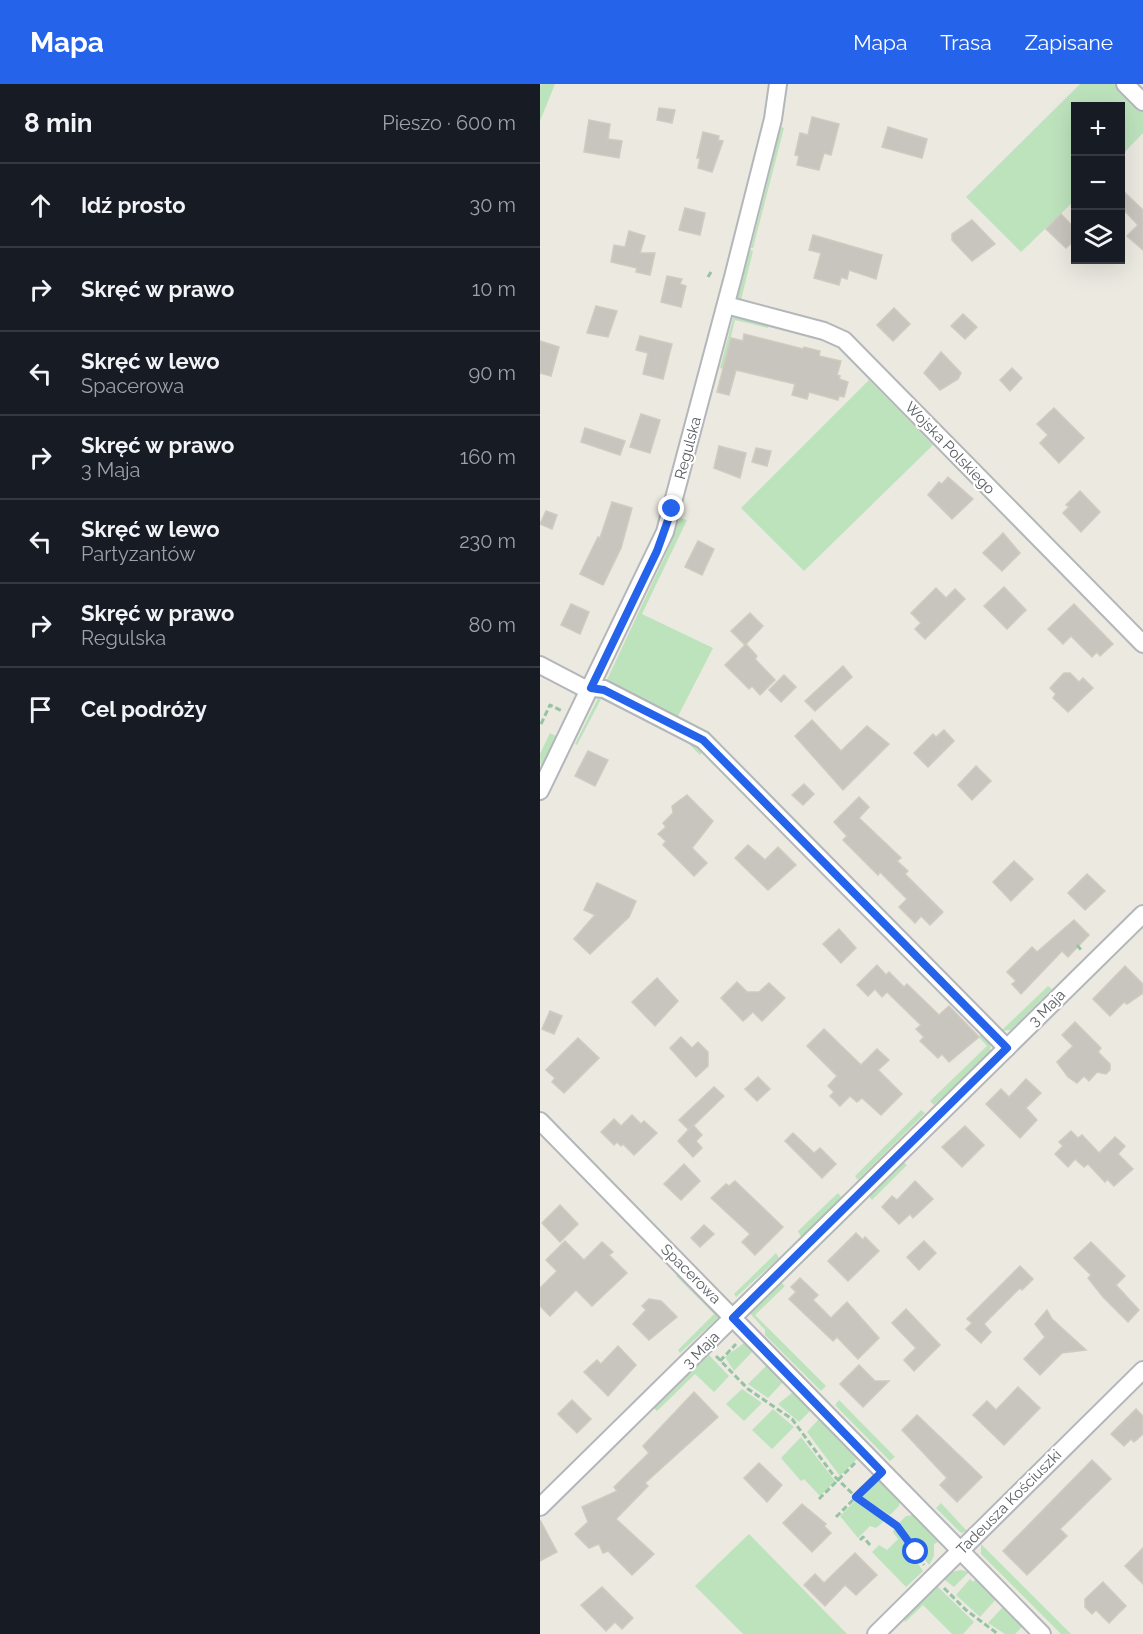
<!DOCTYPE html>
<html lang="pl">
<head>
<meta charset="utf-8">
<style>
	body { margin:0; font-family:Raleway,sans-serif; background:#242831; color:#f1f3f6 }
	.controls { position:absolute; right:18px; top:18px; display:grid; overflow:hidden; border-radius:0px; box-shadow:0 6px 24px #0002 }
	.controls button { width:54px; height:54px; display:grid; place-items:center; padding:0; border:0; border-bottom:2px solid #363941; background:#171b24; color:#f1f3f6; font:30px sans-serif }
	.stop { position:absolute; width:18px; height:18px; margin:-14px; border:4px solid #2563eb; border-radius:50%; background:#fff }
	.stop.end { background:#2563eb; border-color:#fff; box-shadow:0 2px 6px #0008 }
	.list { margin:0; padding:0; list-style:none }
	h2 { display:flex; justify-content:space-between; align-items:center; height:78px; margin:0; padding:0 24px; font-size:26px }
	h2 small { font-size:20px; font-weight:400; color:#9ea1a6 }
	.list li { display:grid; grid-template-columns:39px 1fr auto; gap:18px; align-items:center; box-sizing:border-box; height:84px; padding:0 24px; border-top:2px solid #363941 }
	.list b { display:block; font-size:22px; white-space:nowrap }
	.list p { margin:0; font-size:20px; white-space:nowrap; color:#9ea1a6 }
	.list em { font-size:20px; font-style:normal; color:#9ea1a6 }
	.icon { flex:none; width:33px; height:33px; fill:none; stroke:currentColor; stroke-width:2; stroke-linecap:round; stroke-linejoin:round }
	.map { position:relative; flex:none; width:603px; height:1550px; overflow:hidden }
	header { display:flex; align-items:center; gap:36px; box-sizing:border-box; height:84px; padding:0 30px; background:#2563eb; color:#fff }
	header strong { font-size:28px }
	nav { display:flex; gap:33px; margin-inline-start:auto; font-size:21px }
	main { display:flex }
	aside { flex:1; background:#171b24 }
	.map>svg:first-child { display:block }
</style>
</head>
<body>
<header>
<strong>Mapa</strong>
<nav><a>Mapa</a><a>Trasa</a><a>Zapisane</a></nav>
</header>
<main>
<aside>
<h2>8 min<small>Pieszo · 600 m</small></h2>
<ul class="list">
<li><svg class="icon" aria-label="ahead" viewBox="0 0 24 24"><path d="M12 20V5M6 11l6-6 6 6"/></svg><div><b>Idź prosto</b></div><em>30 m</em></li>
<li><svg class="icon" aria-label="right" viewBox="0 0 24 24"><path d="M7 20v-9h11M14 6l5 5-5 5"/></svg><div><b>Skręć w prawo</b></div><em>10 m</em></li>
<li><svg class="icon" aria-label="left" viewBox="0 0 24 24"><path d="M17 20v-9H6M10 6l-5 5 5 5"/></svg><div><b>Skręć w lewo</b><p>Spacerowa</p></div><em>90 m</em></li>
<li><svg class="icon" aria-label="right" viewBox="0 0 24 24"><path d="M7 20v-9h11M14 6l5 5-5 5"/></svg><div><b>Skręć w prawo</b><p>3 Maja</p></div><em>160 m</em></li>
<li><svg class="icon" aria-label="left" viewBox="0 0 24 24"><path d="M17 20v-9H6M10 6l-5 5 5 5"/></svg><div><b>Skręć w lewo</b><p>Partyzantów</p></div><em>230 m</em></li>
<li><svg class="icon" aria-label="right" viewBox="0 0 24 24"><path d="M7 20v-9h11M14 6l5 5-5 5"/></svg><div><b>Skręć w prawo</b><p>Regulska</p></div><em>80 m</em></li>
<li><svg class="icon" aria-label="arrive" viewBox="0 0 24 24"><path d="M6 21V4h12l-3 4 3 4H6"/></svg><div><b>Cel podróży</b></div></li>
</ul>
</aside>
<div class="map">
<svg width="603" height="1550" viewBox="0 0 603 1550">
	<rect width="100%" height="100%" fill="#ebe9e0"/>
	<g fill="#bde3bd">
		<path d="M1,0h14l-15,37v-35z"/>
		<path d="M540,0h37l26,27v22l-22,23 -1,-50h-44l-1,94 -54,52 -55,-55z"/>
		<path d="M241,43l3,1 -31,120h-2z"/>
		<path d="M210,166l3,1 -12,49 82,21v3l-84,-22 -2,-4z"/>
		<path d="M194,231l35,7 -1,6 -33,-8 -12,49 -3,-1z"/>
		<path d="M329,296l64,65 -129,126 -63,-63z"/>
		<path d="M140,434l7,2 -45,94 71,34 -36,70 -71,-36 59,-126z"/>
		<path d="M59,612l91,41 13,14 -3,4 -14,-14 -85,-42 -24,46 -2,-1z"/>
		<path d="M10,649l8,4 -14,32h-3l-1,-15z"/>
		<path d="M508,902l4,3 -41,41 -10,1z"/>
		<path d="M441,949l10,10 -1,9 -56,53 -4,-4 57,-55 -8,-9z"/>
		<path d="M381,1026l4,3 -67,67 -3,-4z"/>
		<path d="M362,1077l5,4 -35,35 -5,-6z"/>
		<path d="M298,1109l3,4 -40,40 -3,-6z"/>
		<path d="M236,1169l3,5 -43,39 -2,-3z"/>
		<path d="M139,1188l41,44 -40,37 -2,-3 36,-36 -38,-38z"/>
		<path d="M239,1197l6,5 -30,29 71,71 -5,5 -56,-56v-5l-17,-19z"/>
		<path d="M204,1259l9,8 -19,20 -9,-14z"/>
		<path d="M167,1269l22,23 -15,16 -19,-18 -38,37 -5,-5z"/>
		<path d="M227,1281l16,17 -15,16 -20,-14z"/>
		<path d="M202,1305l20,14 -18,18 -18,-17z"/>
		<path d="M253,1308l18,18 -12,12 -21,-18z"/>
		<path d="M299,1316l56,57 -5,4 -55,-56z"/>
		<path d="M233,1325l21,18 -22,22 -20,-19z"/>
		<path d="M279,1335l39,39 -18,18 -33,-44z"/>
		<path d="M261,1353l34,44 -15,15 -16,-17 -3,2 -20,-23z"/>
		<path d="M338,1394l22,22 -1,6 -9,9 -30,-19z"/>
		<path d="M315,1417l29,20 -8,7 -6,-2 -12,12 -18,-22z"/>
		<path d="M401,1419l24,26 3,2 -7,2 -25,-25z"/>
		<path d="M374,1431l24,27 -4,2v12l-5,9 -30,-42 7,-7z"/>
		<path d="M354,1444l29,43 -17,16 -34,-35 7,-7 8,5 11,-11 -5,-7z"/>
		<path d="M209,1450l98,100h-104l-48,-48z"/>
		<path d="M441,1460l90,90h-10l-80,-80z"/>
		<path d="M421,1486l8,2 -15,15 -12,-9 9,-6z"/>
		<path d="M437,1494l20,20 -17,19 -24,-22 14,-16 3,3z"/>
		<path d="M396,1501l38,37 -11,12h-11l-29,-29 -18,17 -2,-5z"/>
		<path d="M464,1522l17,17v5l-6,6h-10l-17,-11z"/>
	</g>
	<g fill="#c8c5bf" stroke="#d0cabf" stroke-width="1.5">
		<path d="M119,24l16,2 -3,13 -15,-3z"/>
		<path d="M272,33l27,7 -8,31 -7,-2 -5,17 -22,-5 2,-9 -4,-1 5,-22 8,2z"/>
		<path d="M49,36l21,4 -2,15 14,2 -3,17 -35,-6z"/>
		<path d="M348,43l39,12 -5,19 -40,-11z"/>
		<path d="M163,48l16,4 -1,4 5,1 -11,31 -14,-4 2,-10h-3z"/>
		<path d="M580,104l23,22v40l-16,-14 11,-11 -18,-19z"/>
		<path d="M145,124l20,5 -5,22 -21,-5z"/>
		<path d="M521,130l15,16v9l-10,9 -20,-19z"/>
		<path d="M432,136l23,24 -23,17 -20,-21v-6z"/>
		<path d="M89,147l16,5 -5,17h15l-5,22 -14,-3 1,-4 -26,-6 3,-17 11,2z"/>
		<path d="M273,151l69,20 -6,24 -27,-9 -2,9 -6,-2 -2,8 -25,-7 7,-25 -12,-3z"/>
		<path d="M127,192l15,3 -2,5 6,2 -5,21 -20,-5z"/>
		<path d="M56,222l21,5 -9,26 -21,-4z"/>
		<path d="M354,224l16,16 -17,17 -16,-16z"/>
		<path d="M423,230l14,13 -12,12 -14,-13z"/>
		<path d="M204,250l59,15 1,-2 16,4 -1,5 22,5 -4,14 3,1 -1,3 9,3 -4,15 -5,-1 -1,4 -29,-8 -2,7 -15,-4 3,-11 -59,-14 -7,25 -12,-3 14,-54 12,3z"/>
		<path d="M100,252l32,8 -9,35 -20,-5 5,-21 -12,-3z"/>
		<path d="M0,257l19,6 -8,29 -11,-3z"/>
		<path d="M401,268l20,21 -3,6 -18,11 -16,-17z"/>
		<path d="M472,284l10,10 -12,13 -10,-11z"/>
		<path d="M514,324l30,30 -25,25 -19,-20 8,-8 -11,-11z"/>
		<path d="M101,330l19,6 -10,33 -20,-6z"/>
		<path d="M45,344l40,13 -5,14 -39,-13z"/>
		<path d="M179,362l27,7 -6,25 -26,-10z"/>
		<path d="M216,364l15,3 -4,15 -15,-4z"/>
		<path d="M408,393l25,22 -21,20 -24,-24 11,-13 3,2z"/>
		<path d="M540,407l20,21 -19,20 -18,-19 6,-6 -3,-2z"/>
		<path d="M72,418l20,6 -11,40 -18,37 -23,-11 18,-37 2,1z"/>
		<path d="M6,427l11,4 -5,14 -12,-5z"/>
		<path d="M463,449l17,20 -18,18 -19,-18z"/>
		<path d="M158,457l16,8 -12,26 -17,-8z"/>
		<path d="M464,503l22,23 -19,19 -23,-23z"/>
		<path d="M396,504l10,10 9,-9 10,10 -40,40 -10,-10 6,-6 -10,-10z"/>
		<path d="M31,520l18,8 -9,22 -19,-9z"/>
		<path d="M534,520l39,40 -13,12 -3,-4 -5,5 -21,-21 -8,8 -15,-15z"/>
		<path d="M210,529l13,13 -17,18 11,12 -2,3 20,21 -15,15 -8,-9 -3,3 -24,-24 20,-20 -14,-14z"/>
		<path d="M303,582l9,11 -37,34 -10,-10z"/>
		<path d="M524,589h6l9,9 4,-4 10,10 -25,24 -15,-14 3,-4 -6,-6z"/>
		<path d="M244,591l12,12 -15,15 -12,-12z"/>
		<path d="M272,636l29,31 26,-25 22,18 -46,46 -48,-54z"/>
		<path d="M404,646l10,11 -26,26 -14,-14 19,-19 3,3z"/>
		<path d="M48,667l20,9 -13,26 -20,-10z"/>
		<path d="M436,682l15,15 -19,19 -14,-15z"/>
		<path d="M264,700l10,10 -11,11 -11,-10z"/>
		<path d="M147,711l26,26 -21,27 15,15 -13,13 -31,-31 3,-4 -8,-7 8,-7 -3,-4 10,-10 -1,-7z"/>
		<path d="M319,713l10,10 -10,11 42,40 -4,3 11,10 -3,3 38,38 -13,13 -9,-9 -6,7 -16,-16 8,-8 -27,-27 -2,3 -35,-35 4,-4 -13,-14z"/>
		<path d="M208,761l17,15 13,-13 18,18 -28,25 -33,-32z"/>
		<path d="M474,777l19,18 -22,22 -18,-19z"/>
		<path d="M547,790l18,17 -20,19 -17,-17z"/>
		<path d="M57,799l39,18 -7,16 -39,37 -16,-15 21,-24 -11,-5z"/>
		<path d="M534,836l15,15 -21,22 -6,-6 -41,43 -9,-10 4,-3 -9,-9 25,-25 5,5z"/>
		<path d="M299,845l17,19 -15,15 -18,-19z"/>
		<path d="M337,881l9,10 3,-3 15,15 3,-3 32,31 10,-9 30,31 -30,25 -7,-8 -4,4 -18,-17 4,-4 -8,-8 5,-4 -34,-33 -5,5 -7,-8 -7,7 -11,-11z"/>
		<path d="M585,882l18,18v9l-16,11 -3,-2 -14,14 -17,-17z"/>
		<path d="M117,894l21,23 -23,25 -23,-24z"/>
		<path d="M197,898l10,10h12l10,-9 16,15 -23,23 -9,-9 -10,9 -22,-23z"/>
		<path d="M10,927l12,5 -8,18 -12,-5z"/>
		<path d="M535,938l26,26 -3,4 12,12v6l-4,4 -9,-2 -8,9 -5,-5 -7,7 -9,-6 -11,-15 16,-16 -11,-11z"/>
		<path d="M284,945l37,36 16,-16 12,11 -11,10 24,24 -21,21 -19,-17 -5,4 -7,-6 -10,10 -10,-10 4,-4 -6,-6 9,-10 -30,-30z"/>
		<path d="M141,953l11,11 6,-6 10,10v14l-12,11 -26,-29z"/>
		<path d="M38,954l21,20 -35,35 -12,-11 3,-4 -9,-8z"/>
		<path d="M218,993l12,12 -13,12 -12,-12z"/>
		<path d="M486,995l15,14 -15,15 11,12 -17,18 -34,-34 15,-15 8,8z"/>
		<path d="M174,1003l10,9 -35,34 -10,-10z"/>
		<path d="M92,1031l9,9 3,-3 13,12 -23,22 -11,-11 -2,2 -4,-4 -3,3 -13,-13 13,-13 7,7z"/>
		<path d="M153,1041l9,10 -6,6 6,7 -9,9 -15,-16z"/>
		<path d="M425,1042l19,19 -22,22 -20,-20z"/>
		<path d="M531,1047l7,7 4,-3 17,18 16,-16 10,9 -7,8 15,15 -19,17 -7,-7 -2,3 -17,-18 -4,3 -9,-8 -7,8 -13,-13 8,-8 -4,-4z"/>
		<path d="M253,1049l21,20 6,-5 16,16 -14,14 -37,-37z"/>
		<path d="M144,1080l16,17 -19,19 -17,-16z"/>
		<path d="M195,1097l48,46 -28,28 -13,-13 8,-8 -39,-36 15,-14 3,2z"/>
		<path d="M375,1097l18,18 -20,19 -3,-4 -11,10 -17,-17 10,-11 5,4z"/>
		<path d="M20,1121l18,19 -18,18 -18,-19z"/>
		<path d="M164,1141l10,9 -14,13 -9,-9z"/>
		<path d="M316,1149l7,7 2,-3 14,14 -31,30 -20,-20z"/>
		<path d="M25,1157l19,19 18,-18 11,10 -4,3 18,18 -35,33 -16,-16 -26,26 -10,-10v-18l17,-17 -11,-11z"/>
		<path d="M384,1157l12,12 -17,17 -12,-13z"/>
		<path d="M551,1158l34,34 -9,9 23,25 -11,12 -25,-25 -15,-19 3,-3 -17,-17z"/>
		<path d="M480,1182l13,13 -11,11 -2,-2 -36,36 7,8 -10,11 -15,-14 6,-6 -5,-4z"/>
		<path d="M260,1194l18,17 -5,5 18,18 16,-16 32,36 -21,21 -21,-22 -4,4 -44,-42 7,-7 -5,-5z"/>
		<path d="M109,1215l12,2 16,16 -28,23 -16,-16 13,-14 -4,-4z"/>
		<path d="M366,1225l34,36 -26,26 -10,-11 12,-12 -24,-25z"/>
		<path d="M507,1226l5,9 34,31 -24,3 -22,22 -16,-16 21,-22 -10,-13z"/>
		<path d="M78,1262l18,19 -28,31 -24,-24 13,-12 4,4z"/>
		<path d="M319,1281l16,16h14l-26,26 -23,-23z"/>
		<path d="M478,1303l22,21 -36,37 -31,-30 14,-14 9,9z"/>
		<path d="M154,1308l24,25 -73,66 3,3 -32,33 38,35 -22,21 -24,-24 -5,2 -4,-9 -10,4 -14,-14 13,-12 -6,-15 35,-16 -3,-4 35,-34 -6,-7z"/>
		<path d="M32,1316l19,19 -14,14 -19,-19z"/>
		<path d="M596,1325l7,7v18l-9,8 -3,-3 -7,7 -13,-12z"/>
		<path d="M377,1331l65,62 -25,25 -17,-17 7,-7 -45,-48z"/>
		<path d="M552,1376l19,19 -51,50 7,7 -40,39 -24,-24z"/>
		<path d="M219,1379l23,22 -15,17 -23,-24z"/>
		<path d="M262,1420l24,20 -2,2 7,7 -19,19 -29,-29z"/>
		<path d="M0,1436l17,32 -17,9z"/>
		<path d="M603,1464v36l-18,-18z"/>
		<path d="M315,1469l22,22 -21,20 -11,-10 -20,21 -21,-21 11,-11 9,9z"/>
		<path d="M563,1498l23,24 -17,17 -13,-13 -4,4 -7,-7v-8z"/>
		<path d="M62,1503l31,31 -11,11 -7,-7 -9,9 -25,-26z"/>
	</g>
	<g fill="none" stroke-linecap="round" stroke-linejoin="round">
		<g stroke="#b3b6ba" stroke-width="20">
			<g id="street">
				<path d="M585,0l18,18"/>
				<path d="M186,221l98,26 20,9 299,304"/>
				<path d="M0,581l42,22 22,2 99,51 304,308"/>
				<path d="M0,707l125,-259 68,-255 40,-158 5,-35"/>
				<path d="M0,1037l502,513"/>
				<path d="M0,1423l603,-593"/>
				<path d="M336,1550l267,-264"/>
			</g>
		</g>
		<g stroke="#96c3a3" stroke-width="3" stroke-dasharray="6 3" stroke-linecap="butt">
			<path d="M168,193l3,-5"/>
			<path d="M1,640l9,-19 12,6"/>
			<path d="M537,861l5,6"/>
			<path d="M176,1272l32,33 44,30 42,57 22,21 41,29 27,39"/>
			<path d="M180,1277l16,-17"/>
			<path d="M279,1415l36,-36"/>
			<path d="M296,1433l36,-36"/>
			<path d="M320,1456l3,-3 7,8"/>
			<path d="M404,1504l22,22 32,24"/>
		</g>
		<use href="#street" stroke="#fff" stroke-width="16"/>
	</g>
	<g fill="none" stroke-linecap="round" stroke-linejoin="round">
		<path stroke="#2563eb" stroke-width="8" d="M132,425l-15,42 -66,137 13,2 99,50 304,308 -274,270 149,154 -26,25 41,29 19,26"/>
	</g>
	<g text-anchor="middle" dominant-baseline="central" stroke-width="4.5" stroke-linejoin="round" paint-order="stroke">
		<g font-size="15" fill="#595c61" stroke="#fff">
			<text transform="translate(148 364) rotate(-75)">Regulska</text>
			<text transform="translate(410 364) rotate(46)">Wojska Polskiego</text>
			<text transform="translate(507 924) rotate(-45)">3 Maja</text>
			<text transform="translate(151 1190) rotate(45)">Spacerowa</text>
			<text transform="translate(161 1266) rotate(-45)">3 Maja</text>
			<text transform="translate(469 1418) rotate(-45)">Tadeusza Kościuszki</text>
		</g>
	</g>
</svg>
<div class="controls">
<button>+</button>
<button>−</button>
<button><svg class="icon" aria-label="layers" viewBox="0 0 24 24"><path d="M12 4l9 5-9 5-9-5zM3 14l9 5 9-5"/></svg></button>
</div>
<div class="stop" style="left:376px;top:1468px"></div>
<div class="stop end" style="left:132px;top:425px"></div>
</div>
</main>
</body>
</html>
